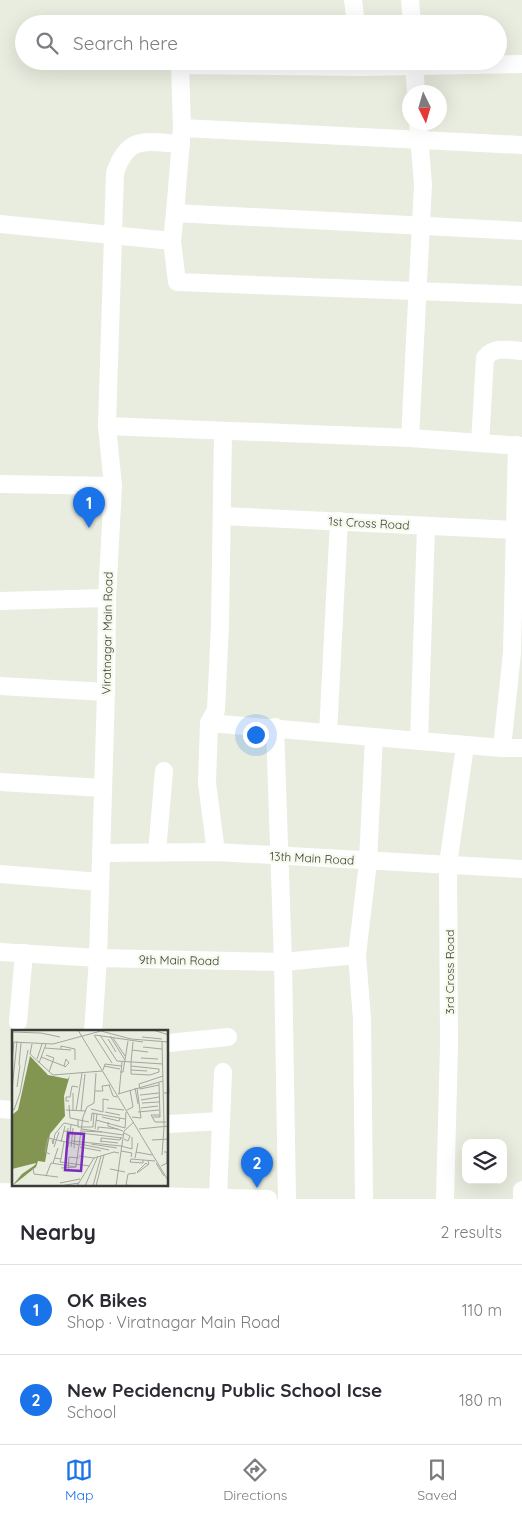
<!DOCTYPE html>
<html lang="en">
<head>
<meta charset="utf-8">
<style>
	body { margin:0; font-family:Quicksand,sans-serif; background:#f7f7f7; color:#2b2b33 }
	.controls { position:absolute; right:15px; bottom:15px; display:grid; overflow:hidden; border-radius:10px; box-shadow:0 5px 20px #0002 }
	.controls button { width:45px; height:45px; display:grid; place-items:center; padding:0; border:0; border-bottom:1px solid #e1e1e2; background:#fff; color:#2b2b33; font:25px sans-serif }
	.compass { position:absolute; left:402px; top:85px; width:45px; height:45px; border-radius:50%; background:#fff; box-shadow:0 5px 20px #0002; rotate:175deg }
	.you { position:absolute; left:255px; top:734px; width:18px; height:18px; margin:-12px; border:4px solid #fff; border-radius:50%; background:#1a73e8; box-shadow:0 0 0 8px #1a73e833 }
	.badge { display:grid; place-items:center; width:32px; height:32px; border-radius:50%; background:#1a73e8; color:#fff; font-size:16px; font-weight:700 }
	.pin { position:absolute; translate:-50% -41px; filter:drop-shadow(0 1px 2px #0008) }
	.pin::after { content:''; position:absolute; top:26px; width:18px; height:15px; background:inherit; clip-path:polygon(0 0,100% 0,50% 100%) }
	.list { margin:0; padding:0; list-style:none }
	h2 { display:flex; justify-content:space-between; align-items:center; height:65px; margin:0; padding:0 20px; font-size:21px }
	h2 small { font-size:16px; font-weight:400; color:#7c7c81 }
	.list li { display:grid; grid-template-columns:32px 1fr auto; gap:15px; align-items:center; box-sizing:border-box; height:90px; padding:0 20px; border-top:1px solid #e1e1e2 }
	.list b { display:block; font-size:19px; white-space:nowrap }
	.list p { margin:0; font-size:16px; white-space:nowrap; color:#7c7c81 }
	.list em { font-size:16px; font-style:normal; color:#7c7c81 }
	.icon { flex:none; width:28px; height:28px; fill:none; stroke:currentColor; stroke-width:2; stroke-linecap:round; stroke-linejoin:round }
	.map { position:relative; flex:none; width:522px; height:1199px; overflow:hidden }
	.search { position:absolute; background:#fff; box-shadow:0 5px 20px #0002; left:15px; right:15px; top:15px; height:55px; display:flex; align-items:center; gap:12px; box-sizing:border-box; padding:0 18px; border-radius:28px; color:#7c7c81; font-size:19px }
	.sheet { height:245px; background:#fff }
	nav { display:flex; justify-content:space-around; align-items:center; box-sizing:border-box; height:70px; border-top:1px solid #e1e1e2; background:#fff; font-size:14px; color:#7c7c81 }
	nav a { display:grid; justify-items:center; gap:2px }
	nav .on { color:#1a73e8 }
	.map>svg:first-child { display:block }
</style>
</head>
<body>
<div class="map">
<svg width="522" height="1199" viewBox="0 0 522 1199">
	<rect width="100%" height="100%" fill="#e8eddf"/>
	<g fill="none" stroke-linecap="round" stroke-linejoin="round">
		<g stroke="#fff" stroke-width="18">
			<path d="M353,0l3,24"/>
			<path d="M410,0l2,24"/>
			<path d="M414,61l2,31"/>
			<path d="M182,128l-2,-63 182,2 160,-3"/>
			<path d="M175,213l7,-85 340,17"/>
			<path d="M0,224l172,17 3,-28 347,18"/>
			<path d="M172,241l5,41 345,13"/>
			<path d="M107,426l303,12 13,-253 -5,-63"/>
			<path d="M410,438l112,8"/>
			<path d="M480,443l5,-85c9,-12 23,-8 37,-7"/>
			<path d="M517,445l-5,208 -10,95h20"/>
			<path d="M0,484l113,2"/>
			<path d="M222,516l293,14"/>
			<path d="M0,601l107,-3"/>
			<path d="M0,686l106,6"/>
			<path d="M209,723l293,25"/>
			<path d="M275,727l8,235 4,237"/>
			<path d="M328,733l11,-212"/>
			<path d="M419,741l7,-215"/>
			<path d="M0,782l103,6"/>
			<path d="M157,852l7,-81"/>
			<path d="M216,852l-9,-69 2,-60 7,-13 4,-85 3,-194"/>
			<path d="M101,853l115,-1 306,17"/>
			<path d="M0,874l100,8"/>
			<path d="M0,952l98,6 185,4 74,-7"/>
			<path d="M18,1022l6,-69"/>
			<path d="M93,1032l5,-74 8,-266 1,-94 6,-112 -6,-60 8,-253c13,-39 31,-31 66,-29"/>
			<path d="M168,1043l60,-6"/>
			<path d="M0,1109l14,1"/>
			<path d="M168,1124l53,-3"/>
			<path d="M0,1192l268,7"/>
			<path d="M218,1198l5,-126"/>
			<path d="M364,1199l-2,-180 -5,-64 11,-93 6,-125"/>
			<path d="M445,1199l4,-153 -1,-182 17,-118"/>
			<path d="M522,1199v-9"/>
		</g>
	</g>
	<g text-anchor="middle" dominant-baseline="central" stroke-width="4.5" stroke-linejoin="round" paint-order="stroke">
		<g font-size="12" fill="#3a3c37" stroke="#f5faec">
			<text transform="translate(369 523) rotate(3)">1st Cross Road</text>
			<text transform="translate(107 633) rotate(-89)">Viratnagar Main Road</text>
			<text transform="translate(312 858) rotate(3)">13th Main Road</text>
			<text transform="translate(179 960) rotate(1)">9th Main Road</text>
			<text transform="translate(449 972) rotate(-90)">3rd Cross Road</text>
		</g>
	</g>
	<g transform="translate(12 1030)">
		<rect width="156" height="156" fill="#e8eddf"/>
		<path d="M18,26l18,19 20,4 2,-4 -6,21 1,20 -15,18 -5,28 -7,-1 -2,6 -24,19 10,-12 13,-9 1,-2 -24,6v-54l6,-5z" fill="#839651"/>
		<path fill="none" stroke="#a2a69c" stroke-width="1" d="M66,0l91,152M141,0l16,5M0,2l29,1 19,4M82,5l18,28M83,5l48,7M88,5l17,26M98,6l15,24M130,7l20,2M101,8l12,18M96,9l8,13M0,12l41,2 48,-13 30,8 38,3M150,12l2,84M20,14l-2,10 23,21 49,-4M156,15v22M131,17l19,2M33,18l26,2M49,19v-3l14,3v11M120,20l16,2M34,25l8,3 -5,14M29,27l23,9M129,28l17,1M25,29l5,-15M54,29l3,4 -4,4 -1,-1zM105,31l46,3M0,32l2,-20M119,32v12l19,1 9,-3v-3M119,32l2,-20M27,33l7,-19M7,35l2,-22M92,36l16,3M119,36l28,3M91,40l2,-6 16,2M119,40l16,1M108,42h3l5,-31M97,55l4,11 4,1M147,55l-19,4 -1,-5 24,-8M5,57l3,-22M123,58l3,16M0,60l5,-49M83,61h8l-1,-5 8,-1M152,63h5l-1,-17M106,64l45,-13M107,64l3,-32M128,65l19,-2M129,70l18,-3M57,71h-3v-4h4l2,-11 6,1M130,73l17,-1M57,75l1,13 19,4M95,78l17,2M129,78l17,-2M0,79l2,1 6,-17 8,-43M79,79l12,3v-13l6,1M54,80l20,1M115,80l6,-3 -3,-17M61,81v-18M64,81l6,-38M69,81l4,-37M93,82l15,3M126,82l21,-2M148,85h-9l4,7h11M90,87l17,4 1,-3M120,87l9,1 -4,-30M141,87h7l-1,-34M66,90v7h15l1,-14M84,90l29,8 1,-16M79,91l1,-8 33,6M96,92v4l15,5M70,99l41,6M83,99l2,-15M127,99l30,-3M86,100v-3l20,2M52,101l58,7M70,101l20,1M112,103l6,3 -2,5 -4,-2M40,110l1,4 2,-10 9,-11 14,3M140,110l17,-1M60,111l49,5M88,111l18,2M49,112l4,-16M89,112v-4l19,2 1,-3M68,114l29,6M79,114l26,4M109,116l11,3v-12M42,117l5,-15M56,117l3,-22M59,117l2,-19M68,117l21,4M62,118l1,-15M109,121l11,2 -1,4M124,122l16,3M38,124l-5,-2 3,-14 32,7M150,125l2,-28M54,126l2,-28M67,126l15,2M43,128l6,1 -1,3 30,4M123,128l3,-15M49,129l3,-17M118,132l1,-3 24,2M118,132l13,1v-3M41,133l5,-15M144,133l8,13M64,136l7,-49 4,-10 7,-4 2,-30M149,136l6,-3v-11h-3M21,138l1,6 24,3M49,138l15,-1M98,139l15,3M56,141l1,-14 10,1M125,142l9,-9 2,2M125,143l12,-9 -1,-3M34,146l5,-13 25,4v-3M48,153l20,-4M47,156l20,-3M65,156l17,-28 20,-6 5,1M73,156l13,-30M81,156l8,-30M84,156l8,-31M104,156l8,-55 10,-9M122,156l-8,-1 2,-11 8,-1"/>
		<path fill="#7b2cbf" fill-opacity="0.15" stroke="#7b2cbf" stroke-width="2.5" d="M56,103l16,1 -3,37 -16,-1z"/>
		<rect width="156" height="156" fill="none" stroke="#3a3c37" stroke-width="2.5"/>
	</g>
</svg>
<div class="controls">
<button><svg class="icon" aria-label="layers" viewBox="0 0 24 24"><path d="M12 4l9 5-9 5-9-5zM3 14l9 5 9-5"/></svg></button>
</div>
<svg class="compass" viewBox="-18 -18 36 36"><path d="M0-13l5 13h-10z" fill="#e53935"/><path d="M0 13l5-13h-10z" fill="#7c7c81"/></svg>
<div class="you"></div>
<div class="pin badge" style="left:89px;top:528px">1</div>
<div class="pin badge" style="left:257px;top:1188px">2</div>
<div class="search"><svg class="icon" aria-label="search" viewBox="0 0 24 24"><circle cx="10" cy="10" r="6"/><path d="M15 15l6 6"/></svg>Search here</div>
</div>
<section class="sheet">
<h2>Nearby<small>2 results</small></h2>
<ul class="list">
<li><span class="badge">1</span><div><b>OK Bikes</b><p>Shop · Viratnagar Main Road</p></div><em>110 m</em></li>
<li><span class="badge">2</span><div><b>New Pecidencny Public School Icse</b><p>School</p></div><em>180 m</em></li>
</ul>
</section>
<nav>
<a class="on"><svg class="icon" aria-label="map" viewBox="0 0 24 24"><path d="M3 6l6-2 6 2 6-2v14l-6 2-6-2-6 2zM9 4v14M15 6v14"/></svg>Map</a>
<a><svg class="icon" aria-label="directions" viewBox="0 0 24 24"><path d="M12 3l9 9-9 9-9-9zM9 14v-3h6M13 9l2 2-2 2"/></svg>Directions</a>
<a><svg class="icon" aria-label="saved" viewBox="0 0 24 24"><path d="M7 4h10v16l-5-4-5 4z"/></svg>Saved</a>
</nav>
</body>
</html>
